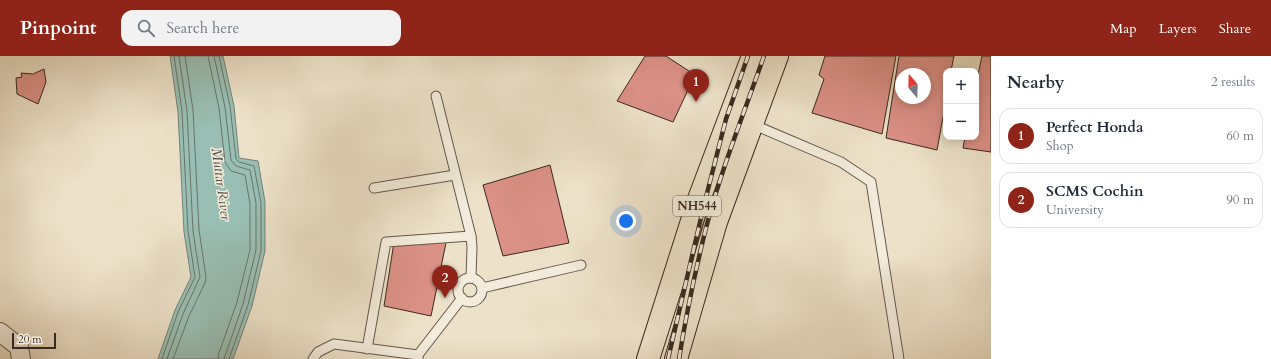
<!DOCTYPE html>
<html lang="en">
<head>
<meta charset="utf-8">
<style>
	body { margin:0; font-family:Cardo,serif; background:#f2f2f3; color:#1f2937 }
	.controls { position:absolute; right:12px; top:12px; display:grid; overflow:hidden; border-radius:8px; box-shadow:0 2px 10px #0003 }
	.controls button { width:36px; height:36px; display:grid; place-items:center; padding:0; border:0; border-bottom:1px solid #e0e1e3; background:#fff; color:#1f2937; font:20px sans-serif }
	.compass { position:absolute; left:895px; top:12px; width:36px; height:36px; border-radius:50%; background:#fff; box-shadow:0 2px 10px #0003; rotate:341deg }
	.scale { position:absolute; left:12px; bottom:10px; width:44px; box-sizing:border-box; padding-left:4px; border:2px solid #39291f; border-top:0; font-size:11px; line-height:14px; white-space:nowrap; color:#39291f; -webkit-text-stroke:3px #f3ecdc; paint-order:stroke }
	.you { position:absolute; left:626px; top:165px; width:14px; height:14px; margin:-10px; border:3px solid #fff; border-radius:50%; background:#1a73e8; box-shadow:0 0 0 6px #1a73e833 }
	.badge { display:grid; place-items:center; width:26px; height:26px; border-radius:50%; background:#8f2418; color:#fff; font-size:13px; font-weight:700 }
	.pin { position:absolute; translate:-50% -33px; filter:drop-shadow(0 1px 2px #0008) }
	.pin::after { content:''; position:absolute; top:21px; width:14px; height:12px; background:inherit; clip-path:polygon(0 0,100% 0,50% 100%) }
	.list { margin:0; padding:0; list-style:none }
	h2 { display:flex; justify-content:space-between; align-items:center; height:52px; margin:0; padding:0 16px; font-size:17px }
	h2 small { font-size:13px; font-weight:400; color:#747a83 }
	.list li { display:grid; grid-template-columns:26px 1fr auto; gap:12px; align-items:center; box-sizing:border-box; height:56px; margin:0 8px 8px; padding:0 8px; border:1px solid #e0e1e3; border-radius:12px }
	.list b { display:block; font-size:15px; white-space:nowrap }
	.list p { margin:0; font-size:13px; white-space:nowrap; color:#747a83 }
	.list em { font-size:13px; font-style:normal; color:#747a83 }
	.icon { flex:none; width:22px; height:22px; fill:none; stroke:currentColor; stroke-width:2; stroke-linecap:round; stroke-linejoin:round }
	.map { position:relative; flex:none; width:991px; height:303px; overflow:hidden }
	header { display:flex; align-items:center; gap:24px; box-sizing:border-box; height:56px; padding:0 20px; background:#8f2418; color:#fff }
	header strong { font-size:19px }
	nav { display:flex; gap:22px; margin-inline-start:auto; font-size:14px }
	.search { width:280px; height:36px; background:#f2f2f3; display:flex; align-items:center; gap:10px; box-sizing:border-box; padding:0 14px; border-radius:12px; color:#747a83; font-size:15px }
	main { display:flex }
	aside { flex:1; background:#fff }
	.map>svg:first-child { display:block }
</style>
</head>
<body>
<header>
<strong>Pinpoint</strong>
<div class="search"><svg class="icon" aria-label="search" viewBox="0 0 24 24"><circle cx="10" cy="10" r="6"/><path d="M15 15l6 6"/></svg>Search here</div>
<nav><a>Map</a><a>Layers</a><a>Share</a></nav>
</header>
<main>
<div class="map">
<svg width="991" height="303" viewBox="0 0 991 303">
	<rect width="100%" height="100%" fill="#ede2c9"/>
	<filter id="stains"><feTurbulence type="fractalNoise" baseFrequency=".005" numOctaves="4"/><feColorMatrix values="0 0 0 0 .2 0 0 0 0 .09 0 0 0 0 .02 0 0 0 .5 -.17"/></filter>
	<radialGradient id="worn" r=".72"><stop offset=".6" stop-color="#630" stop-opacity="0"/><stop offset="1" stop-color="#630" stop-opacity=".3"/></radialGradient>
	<path fill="#99beb3" stroke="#738278" d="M170,0h53l11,50 5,52 19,3 7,41v49l-13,55 -19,53h-75l17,-49 16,-33 -7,-45 -6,-120z"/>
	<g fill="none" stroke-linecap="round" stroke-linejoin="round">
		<g stroke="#697469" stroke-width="1">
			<path d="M208,0l11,52 6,54 6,9 14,4 5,29v46l-13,52 -18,51 -1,6"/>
			<path d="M214,0l11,51 6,53 5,6 14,4 6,33v47l-13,54 -19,55"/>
			<path d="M219,0l11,50 6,53 3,3 15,4 7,37v48l-13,54 -19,54"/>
			<path d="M162,303l16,-47 17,-35 -7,-46 -6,-120 -8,-55"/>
			<path d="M167,303l16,-45 17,-37 -7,-46 -6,-120 -8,-55"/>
			<path d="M173,303l16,-43 16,-33 1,-6 -7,-47 -6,-120 -8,-54"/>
		</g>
	</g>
	<g fill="#dc9187" stroke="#39291f" fill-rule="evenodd">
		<path d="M645,0h21l29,19 -22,47 -56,-21z"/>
		<path d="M825,0h71l-14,78 -70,-21 12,-34 -5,-4z"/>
		<path d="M899,0h55l-3,15h-5v30l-9,49 -51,-12zM901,18h24v24h-24z"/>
		<path d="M982,0h9v96l-28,-4 2,-11h11v-53z"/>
		<path d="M44,13l2,13 -8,22 -21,-10 -1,-16 6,-1 -1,-4 12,1z"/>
		<path d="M550,109l19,78 -66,13 -20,-71z"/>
		<path d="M447,182l-16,78 -47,-10 10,-64z"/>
	</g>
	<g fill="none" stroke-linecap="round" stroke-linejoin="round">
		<g stroke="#66574a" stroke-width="11">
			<g id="lane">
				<path d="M436,40l35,140"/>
				<path d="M752,68l89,38 30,20 28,177"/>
				<path d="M374,132l81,-13"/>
				<circle cx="470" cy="234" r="12"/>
				<path d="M482,232l99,-23"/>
				<path d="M367,293l19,-107 85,-6 1,11 -1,31"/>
				<path d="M418,299l44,-57"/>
				<path d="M313,303l5,-7 16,-8 84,11v4"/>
			</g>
		</g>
		<g stroke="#66574a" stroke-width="20">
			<path id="street" d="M0,276l19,15 2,12"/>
		</g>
		<g stroke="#39291f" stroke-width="24">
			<g id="highway">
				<path d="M648,303l51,-160 54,-143"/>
				<path d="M676,303l40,-137 61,-166"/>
			</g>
		</g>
		<use href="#lane" stroke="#f3ecdc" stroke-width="9"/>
		<use href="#street" stroke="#f3ecdc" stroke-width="18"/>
		<use href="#highway" stroke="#ede2c9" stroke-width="22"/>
		<g stroke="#39291f" stroke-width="4.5">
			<g id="rail">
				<path d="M668,303l36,-154 22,-86 22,-63"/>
				<path d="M679,303c7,-44 16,-87 27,-131 15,-58 38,-115 58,-172"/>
			</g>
		</g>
		<use href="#rail" stroke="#f3ecdc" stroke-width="3" stroke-dasharray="9" stroke-linecap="butt"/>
	</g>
	<g text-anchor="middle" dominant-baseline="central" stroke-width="3" stroke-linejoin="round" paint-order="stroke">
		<rect fill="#f3ecdc" stroke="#716458" stroke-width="1" x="673" y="140" width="48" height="20" rx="3"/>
		<g font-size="12" font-weight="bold" fill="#39291f">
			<text x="697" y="150">NH544</text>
		</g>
		<g font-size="14" font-style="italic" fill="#514e44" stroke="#f3ecdc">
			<text transform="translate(221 128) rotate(82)">Muttar River</text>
		</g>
	</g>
	<rect width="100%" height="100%" filter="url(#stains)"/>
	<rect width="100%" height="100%" fill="url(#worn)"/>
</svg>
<div class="controls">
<button>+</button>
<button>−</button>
</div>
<svg class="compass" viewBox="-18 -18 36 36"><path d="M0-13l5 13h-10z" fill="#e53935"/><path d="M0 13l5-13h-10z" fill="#747a83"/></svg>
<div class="scale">20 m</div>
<div class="you"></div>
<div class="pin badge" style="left:696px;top:46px">1</div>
<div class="pin badge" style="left:445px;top:242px">2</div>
</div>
<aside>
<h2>Nearby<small>2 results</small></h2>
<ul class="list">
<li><span class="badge">1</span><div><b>Perfect Honda</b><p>Shop</p></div><em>60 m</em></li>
<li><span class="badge">2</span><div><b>SCMS Cochin</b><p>University</p></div><em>90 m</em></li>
</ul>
</aside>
</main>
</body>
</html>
